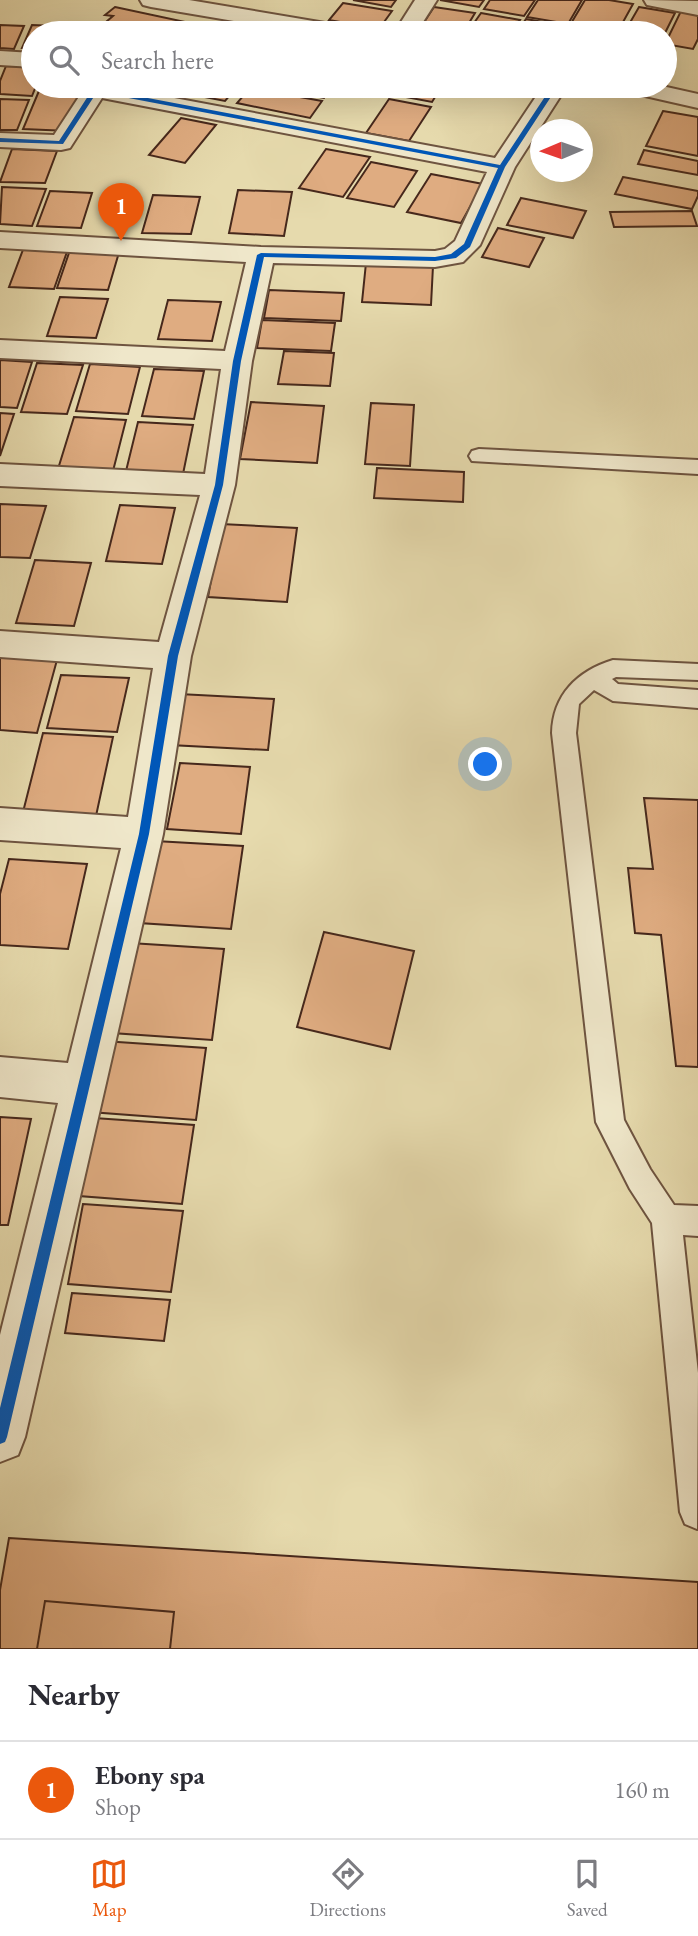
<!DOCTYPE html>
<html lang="en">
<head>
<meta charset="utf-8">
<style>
	body { margin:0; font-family:"EB Garamond",serif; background:#f7f7f7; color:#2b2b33 }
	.compass { position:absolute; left:530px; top:119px; width:63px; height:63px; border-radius:50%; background:#fff; box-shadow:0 7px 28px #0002; rotate:268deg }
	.you { position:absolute; left:486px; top:765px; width:24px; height:24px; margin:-18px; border:5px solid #fff; border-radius:50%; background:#1a73e8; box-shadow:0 0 0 10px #1a73e833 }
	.badge { display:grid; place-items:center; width:46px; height:46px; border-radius:50%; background:#ea580c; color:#fff; font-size:23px; font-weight:700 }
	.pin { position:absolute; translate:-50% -58px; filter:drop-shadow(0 2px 4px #0008) }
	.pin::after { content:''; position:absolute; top:37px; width:24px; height:21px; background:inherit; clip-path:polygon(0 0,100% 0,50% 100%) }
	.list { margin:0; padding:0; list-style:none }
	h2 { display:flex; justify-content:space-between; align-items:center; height:91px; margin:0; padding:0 28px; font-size:30px }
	h2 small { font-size:23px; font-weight:400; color:#7c7c81 }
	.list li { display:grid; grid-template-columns:46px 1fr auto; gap:21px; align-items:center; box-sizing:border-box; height:98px; padding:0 28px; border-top:2px solid #e1e1e2 }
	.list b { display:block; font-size:26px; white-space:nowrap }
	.list p { margin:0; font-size:23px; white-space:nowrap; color:#7c7c81 }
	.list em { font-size:23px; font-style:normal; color:#7c7c81 }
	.icon { flex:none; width:38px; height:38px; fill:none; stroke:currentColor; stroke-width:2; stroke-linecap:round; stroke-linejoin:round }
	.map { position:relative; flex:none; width:698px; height:1649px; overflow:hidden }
	.search { position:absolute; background:#fff; box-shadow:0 7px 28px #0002; left:21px; right:21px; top:21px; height:77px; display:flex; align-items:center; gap:18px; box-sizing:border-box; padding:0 24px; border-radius:38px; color:#7c7c81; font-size:26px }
	.sheet { height:189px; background:#fff }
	nav { display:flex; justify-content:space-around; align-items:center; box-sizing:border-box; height:98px; border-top:2px solid #e1e1e2; background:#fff; font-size:19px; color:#7c7c81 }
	nav a { display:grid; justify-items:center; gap:4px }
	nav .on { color:#ea580c }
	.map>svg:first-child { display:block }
</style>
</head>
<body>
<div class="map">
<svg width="698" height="1649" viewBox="0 0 698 1649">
	<rect width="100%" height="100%" fill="#e6daad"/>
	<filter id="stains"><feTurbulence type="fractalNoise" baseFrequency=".00286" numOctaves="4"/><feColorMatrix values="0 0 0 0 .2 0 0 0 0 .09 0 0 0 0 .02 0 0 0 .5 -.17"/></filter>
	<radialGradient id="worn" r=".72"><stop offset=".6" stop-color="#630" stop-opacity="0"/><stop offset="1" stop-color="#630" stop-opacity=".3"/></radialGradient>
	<g fill="#dfac81" stroke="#46281c" stroke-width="2">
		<path d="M353,0h43l-5,7z"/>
		<path d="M440,0h44l-5,7z"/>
		<path d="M490,0h45l-11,16 -40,-7z"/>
		<path d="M538,0h44l-14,24 -41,-7z"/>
		<path d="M585,0h24l24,4 -16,29 -47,-8z"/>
		<path d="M343,3l49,8 -13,18 -50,-9z"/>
		<path d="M115,7l75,16 -11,10h-73l7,-6 -7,-5 7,-6 -8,-1z"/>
		<path d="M434,7l41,6 -12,20h-46z"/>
		<path d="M639,7l36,6 -10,20h-41z"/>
		<path d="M681,11l17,3v25l-5,10 -28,-5z"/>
		<path d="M481,13l39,7 -9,13h-44z"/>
		<path d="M526,19l40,7 -4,7h-46z"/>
		<path d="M201,24l51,9h-59z"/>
		<path d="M0,25l24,1 -10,23 -14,-1z"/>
		<path d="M32,25l51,2 -2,6h-48v15h-11z"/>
		<path d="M6,66l27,1v19h3l-4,10 -32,-2v-13z"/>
		<path d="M41,86h44l-16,45 -46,-2z"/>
		<path d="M184,86h54l-13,15 -46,-9z"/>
		<path d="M261,86h73l-10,12z"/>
		<path d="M413,86h29l-10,16 -26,-5z"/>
		<path d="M250,88l72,13 -12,17 -73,-15z"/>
		<path d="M0,99l29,1 -12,30h-17z"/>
		<path d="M389,99l42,8 -22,34 -43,-8z"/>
		<path d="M663,111l35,6v39l-52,-10z"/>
		<path d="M181,118l35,7 -31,38 -36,-8z"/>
		<path d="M12,149l45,2 -12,32 -45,-1z"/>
		<path d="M326,149l44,8 -27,40 -44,-9z"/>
		<path d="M644,150l54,11v14l-60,-11z"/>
		<path d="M371,162l46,9 -23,36 -47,-9z"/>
		<path d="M431,174l52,10 -22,39 -54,-11z"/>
		<path d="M623,177l75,14v5l-6,13 -77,-15z"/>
		<path d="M2,187l44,2 -14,37 -32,-2z"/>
		<path d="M238,190l54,2 -8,44 -55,-3z"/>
		<path d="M50,191l42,2 -11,35 -44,-2z"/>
		<path d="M153,195l47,2 -9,37 -49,-1z"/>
		<path d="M521,198l65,13 -13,27 -66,-13z"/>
		<path d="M692,211l5,15 -83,1 -4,-15z"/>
		<path d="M498,228l46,10 -15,29 -47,-10z"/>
		<path d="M24,247l44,2 -14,40 -45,-2z"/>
		<path d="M71,247l49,2 -12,41 -51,-2z"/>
		<path d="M366,263l67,3 -2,39 -69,-3z"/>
		<path d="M269,290l75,3 -3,28 -77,-3z"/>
		<path d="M60,297l48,2 -12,39 -49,-2z"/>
		<path d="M168,300l53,2 -9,39 -54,-2z"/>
		<path d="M262,320l73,3 -4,28 -74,-3z"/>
		<path d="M284,351l50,2 -4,33 -52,-2z"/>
		<path d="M0,360l32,2 -15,46 -17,-1z"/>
		<path d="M37,363l46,2 -16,49 -46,-2z"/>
		<path d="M90,364l50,3 -12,47 -52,-3z"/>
		<path d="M154,369l50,2 -10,48 -52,-3z"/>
		<path d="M251,402l73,4 -7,57 -77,-4z"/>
		<path d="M371,403l43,2 -4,61 -45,-2z"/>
		<path d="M0,413l14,1 -14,42z"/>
		<path d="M74,417l52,3 -13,51 -55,-2z"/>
		<path d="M138,422l55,3 -10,49 -57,-3z"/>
		<path d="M377,468l87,4 -1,30 -89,-4z"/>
		<path d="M0,504l46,2 -16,52 -30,-1z"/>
		<path d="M120,505l55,3 -13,56 -56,-3z"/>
		<path d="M221,524l76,4 -10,74 -79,-5z"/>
		<path d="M35,560l56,3 -17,63 -58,-3z"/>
		<path d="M0,657l57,3 -20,73 -37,-3z"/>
		<path d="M61,675l68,3 -12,54 -70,-4z"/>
		<path d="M179,694l95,5 -6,51 -98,-5z"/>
		<path d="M43,733l70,4 -17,79 -73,-4z"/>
		<path d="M180,763l70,4 -9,67 -74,-5z"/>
		<path d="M644,798l54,2v267l-22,-1 -15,-131 -26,-2 -7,-65 25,1z"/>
		<path d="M155,841l88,5 -12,83 -92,-6z"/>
		<path d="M9,859l78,5 -19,85 -68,-4v-51z"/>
		<path d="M324,932l90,19 -24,98 -93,-22z"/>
		<path d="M130,943l94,6 -12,91 -100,-7z"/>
		<path d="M103,1041l103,7 -10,72 -106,-8z"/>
		<path d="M0,1117l31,2 -23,106h-8z"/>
		<path d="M94,1118l100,7 -12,79 -103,-8z"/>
		<path d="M83,1204l100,7 -12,81 -103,-8z"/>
		<path d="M72,1293l98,7 -6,41 -99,-8z"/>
		<path d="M9,1538l689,44v67h-698v-59z"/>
		<path d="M45,1601l129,11 -4,37h-133z"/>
	</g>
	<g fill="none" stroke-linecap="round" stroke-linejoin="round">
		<g stroke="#6e5440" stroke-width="4">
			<g id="service">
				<path d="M479,449l219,11v14l-226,-13 -3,-5 3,-5z"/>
				<path d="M613,660l85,4v16l-82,-3 -4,2 6,5 80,6v18l-85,-7 -19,-11 -15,14 -3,29 48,387 26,49 24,36 24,1v30l-15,-1 15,138 -1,156 -12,-5 -5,-12 -28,-289 -22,-34 -34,-67 -44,-389c1,-38 25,-62 61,-73z"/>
			</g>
		</g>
		<g stroke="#6e5440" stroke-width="4">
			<g id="minor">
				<path d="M140,0h49l154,26 8,2 3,5h-49l-154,-26 -8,-2z"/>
				<path d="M415,0h22l-21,33h-22z"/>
				<path d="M644,0l54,1v14l-51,-10z"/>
				<path d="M0,51l33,2v14l-33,-2z"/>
				<path d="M86,86h24l385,72 48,-72h24l-52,81 -35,78 -17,17 -28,5 -162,-4 -21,98 -17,124 -44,171 -28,178 -138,603 -7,18 -18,7v-127l58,-232 -58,-6v-40l68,6 53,-215 -121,-8v-32l128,9 25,-149 -153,-11v-26l159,11 41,-147 -200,-9v-22l205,10 16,-105 -221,-11v-18l225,11 21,-89 -246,-14v-16l261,15 174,4 10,-2 10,-8 32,-69 -385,-74 -32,50 -9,2 -61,-3v-14l54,2z"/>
				<path d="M619,86h43l36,8v14l-75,-17z"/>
			</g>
		</g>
		<use href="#service" fill="#efe7ca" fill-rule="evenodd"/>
		<use href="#minor" fill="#efe7ca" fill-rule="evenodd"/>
		<g stroke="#efe7ca" stroke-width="5">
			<path id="cycleway" d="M552,86h6l-53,81 -35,80 -14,11 -21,3 -171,-4 -23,104 -18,124 -45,171 -29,178 -142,603 -2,5 -5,2v-36l139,-574 29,-178 47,-171 18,-124 24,-106 4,-2 174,4 16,-3 13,-10 34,-76 -401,-76 -34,52 -63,-2v-4l59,3 33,-51 3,-2 405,77z"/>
		</g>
		<use href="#cycleway" fill="#0057b8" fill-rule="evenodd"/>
	</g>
	<rect width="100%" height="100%" filter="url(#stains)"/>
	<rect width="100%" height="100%" fill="url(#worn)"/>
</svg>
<svg class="compass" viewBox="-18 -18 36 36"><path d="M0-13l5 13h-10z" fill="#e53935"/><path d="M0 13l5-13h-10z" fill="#7c7c81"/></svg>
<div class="you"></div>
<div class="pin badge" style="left:121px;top:241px">1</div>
<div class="search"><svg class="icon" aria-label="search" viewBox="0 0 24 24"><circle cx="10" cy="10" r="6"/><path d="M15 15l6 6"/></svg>Search here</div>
</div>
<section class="sheet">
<h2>Nearby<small></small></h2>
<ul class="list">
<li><span class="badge">1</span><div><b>Ebony spa</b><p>Shop</p></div><em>160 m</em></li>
</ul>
</section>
<nav>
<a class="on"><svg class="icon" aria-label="map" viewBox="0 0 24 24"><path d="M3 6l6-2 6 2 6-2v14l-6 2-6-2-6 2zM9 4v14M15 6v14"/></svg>Map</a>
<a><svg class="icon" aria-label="directions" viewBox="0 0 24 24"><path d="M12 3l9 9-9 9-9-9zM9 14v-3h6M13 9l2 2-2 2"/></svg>Directions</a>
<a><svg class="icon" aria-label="saved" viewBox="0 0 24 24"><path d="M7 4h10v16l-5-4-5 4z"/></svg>Saved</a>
</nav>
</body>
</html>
